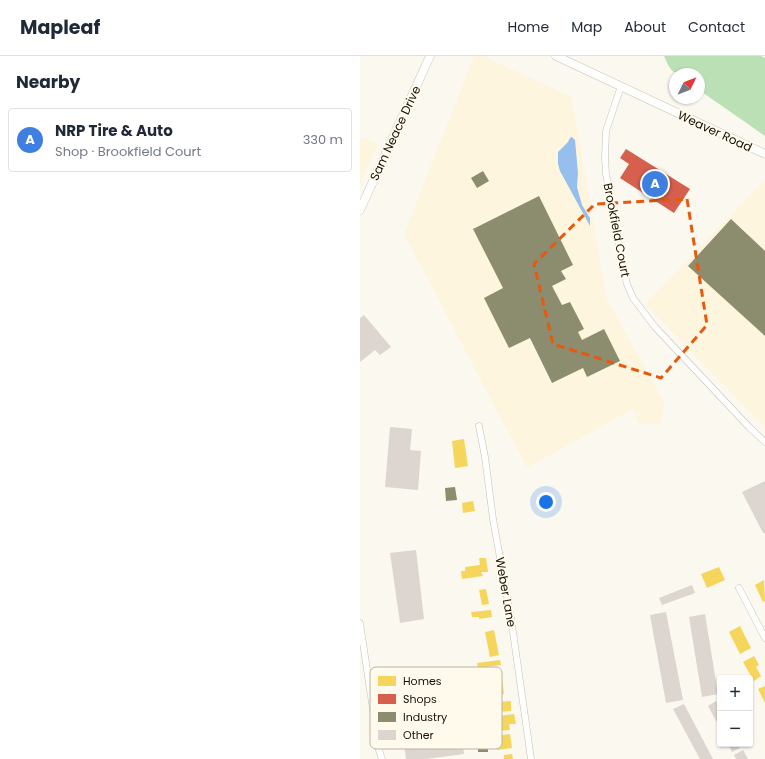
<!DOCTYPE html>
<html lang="en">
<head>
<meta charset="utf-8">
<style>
	body { margin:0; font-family:Poppins,sans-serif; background:#f2f2f3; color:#1f2937 }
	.controls { position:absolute; right:12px; bottom:12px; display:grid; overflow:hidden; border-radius:4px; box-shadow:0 1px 3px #0004 }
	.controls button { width:36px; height:36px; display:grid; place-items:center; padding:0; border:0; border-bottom:1px solid #e0e1e3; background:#fff; color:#1f2937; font:20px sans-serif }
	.compass { position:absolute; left:309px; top:12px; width:36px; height:36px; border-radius:50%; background:#fff; box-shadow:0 1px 3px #0004; rotate:47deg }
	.you { position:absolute; left:186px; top:446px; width:14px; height:14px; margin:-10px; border:3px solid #fff; border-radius:50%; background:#1a73e8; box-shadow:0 0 0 6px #1a73e833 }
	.badge { display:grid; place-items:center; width:26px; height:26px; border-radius:50%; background:#db2777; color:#fff; font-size:13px; font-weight:700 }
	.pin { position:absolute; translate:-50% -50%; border:2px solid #fff; box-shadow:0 1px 4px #0006 }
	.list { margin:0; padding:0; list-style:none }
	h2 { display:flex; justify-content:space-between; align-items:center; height:52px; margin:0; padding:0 16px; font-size:17px }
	h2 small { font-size:13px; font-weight:400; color:#747a83 }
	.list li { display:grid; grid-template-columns:26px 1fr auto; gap:12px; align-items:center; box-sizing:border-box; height:64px; margin:0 8px 8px; padding:0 8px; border:1px solid #e0e1e3; border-radius:4px }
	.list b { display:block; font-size:15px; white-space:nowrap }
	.list p { margin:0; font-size:13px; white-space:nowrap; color:#747a83 }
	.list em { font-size:13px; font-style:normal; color:#747a83 }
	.map { position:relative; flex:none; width:405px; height:703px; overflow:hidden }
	header { display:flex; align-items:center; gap:24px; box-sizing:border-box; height:56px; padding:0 20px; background:#fff; border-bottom:1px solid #e0e1e3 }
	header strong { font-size:19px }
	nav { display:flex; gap:22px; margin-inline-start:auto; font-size:14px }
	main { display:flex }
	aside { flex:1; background:#fff }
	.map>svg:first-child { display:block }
</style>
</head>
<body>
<header>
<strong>Mapleaf</strong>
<nav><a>Home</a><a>Map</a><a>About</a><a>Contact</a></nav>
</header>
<main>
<aside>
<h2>Nearby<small></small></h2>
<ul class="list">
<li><span class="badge" style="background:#3f7fe0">A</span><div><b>NRP Tire &amp; Auto</b><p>Shop · Brookfield Court</p></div><em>330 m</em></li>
</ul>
</aside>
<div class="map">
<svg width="405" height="703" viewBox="0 0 405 703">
	<rect width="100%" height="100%" fill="#fbf8f0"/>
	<g fill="#fdf5de">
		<path d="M114,0h9l89,41 34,200 58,105 -3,23 -22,-2 -6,-14 -106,59 -123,-234z"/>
		<path d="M0,81l18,7 -18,41z"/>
		<path d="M405,123v249l-120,-124z"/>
	</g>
	<path fill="#bbe0b5" d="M304,0h97l4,2v78l-66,-46v-16c-22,0 -26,4 -35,-18z"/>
	<path fill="#96bfee" d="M212,81l3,3 3,33 -1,14 5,18 8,13v8l-30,-55 -2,-7v-12l10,-10 2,-4z"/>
	<g fill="#f6d55c">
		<path d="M104,383l4,27 -13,2 -3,-27z"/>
		<path d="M113,445l2,10 -12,2 -1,-10z"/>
		<path d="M119,502h7l2,14h-7l2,4 -21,3 -1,-8h4v-4l15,-2z"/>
		<path d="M359,511l6,13 -18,8 -6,-14z"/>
		<path d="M404,524l1,21 -2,1 -8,-17z"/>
		<path d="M126,533l3,15 -7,1 -3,-15z"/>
		<path d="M131,554l1,7 -13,2v-2h-7l-1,-5z"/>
		<path d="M380,570l11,22 -11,6 -11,-22z"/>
		<path d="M134,574l5,25 -9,2 -5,-25z"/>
		<path d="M394,600l5,9 -3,2 5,9 -7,5 -11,-19z"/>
		<path d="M140,604l1,5 -23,3 -1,-5z"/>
		<path d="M142,622l2,16 -10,1 -3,-15z"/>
		<path d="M405,630v17l-7,-14z"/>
		<path d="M151,645v10l-13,1 -1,-10z"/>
		<path d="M154,658l2,10h-7l1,6 -10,1 -2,-15z"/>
		<path d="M150,678l2,14 -15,2 -1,-10h6l-1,-5z"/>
		<path d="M152,698l1,5h-9v-4z"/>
	</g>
	<path fill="#d6604d" d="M266,93l64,40 -16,24 -54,-35 9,-14 -9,-6z"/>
	<g fill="#8c8c6e">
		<path d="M123,115l6,10 -12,7 -6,-10z"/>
		<path d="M179,140l34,69 -12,6 5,8 -14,7 10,19 8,-3 14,27 -6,3 4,8 22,-11 16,32 -33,16 -4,-9 -31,15 -22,-45 -21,10 -25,-50 19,-10 -30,-59z"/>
		<path d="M371,163l34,32v85l-77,-70z"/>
		<path d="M95,431l2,13 -11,1 -1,-13z"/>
		<path d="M128,684v12h-10v-11z"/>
	</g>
	<g fill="#ddd5cf">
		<path d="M4,259l27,32 -11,8 -5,-5 -15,12v-44z"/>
		<path d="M30,371l22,2 -2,21 11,1 -3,39 -33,-3z"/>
		<path d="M405,425v52h-2l-21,-41z"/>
		<path d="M56,494l8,69 -24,4 -10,-70z"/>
		<path d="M332,529l3,8 -33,12 -3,-7z"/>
		<path d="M306,556l17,88 -17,3 -16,-88z"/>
		<path d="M345,558l13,80 -16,3 -13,-80z"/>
		<path d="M356,645l4,8v19l-12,-22z"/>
		<path d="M324,648l29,55h-13l-27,-50z"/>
		<path d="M97,651l7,47 -38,5h-20l-6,-44z"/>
		<path d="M368,688h10l2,4 -8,4z"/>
		<path d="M383,694l5,9h-12l-2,-4z"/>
	</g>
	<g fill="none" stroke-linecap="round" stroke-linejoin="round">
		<g stroke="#c5c1b7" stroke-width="7">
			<g id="street">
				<path d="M261,30l-15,45 -1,27 1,16 17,94 4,16 6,14 22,29 94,100 16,15"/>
				<path d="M119,370l6,31 8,62 18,99 20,141"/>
				<path d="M379,532l26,50"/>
				<path d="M0,567l19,127 3,9"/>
			</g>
		</g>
		<g stroke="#c5c1b7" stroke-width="9">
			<g id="secondary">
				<path d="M196,0l209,98"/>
				<path d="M0,154l70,-154"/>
			</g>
		</g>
		<use href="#street" stroke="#fefefd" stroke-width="6"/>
		<use href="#secondary" stroke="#fefefd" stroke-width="8"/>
	</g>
	<path fill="none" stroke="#e8590c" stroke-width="3" stroke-dasharray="8 5" stroke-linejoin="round" d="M327,143l20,126 -46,53 -108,-34 -19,-80 61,-60z"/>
	<g text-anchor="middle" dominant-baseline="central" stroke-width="4" stroke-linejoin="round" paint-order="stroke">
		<g font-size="12" fill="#161106" stroke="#fffaec">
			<text transform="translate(355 75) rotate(25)">Weaver Road</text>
			<text transform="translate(35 77) rotate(-65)">Sam Neace Drive</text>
			<text transform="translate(257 174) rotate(79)">Brookfield Court</text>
			<text transform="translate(146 536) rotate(80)">Weber Lane</text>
		</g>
	</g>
	<rect x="10" y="611" width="132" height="82" rx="6" fill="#fffaec" stroke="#b9b4a7" stroke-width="1"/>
	<rect x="18" y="620" width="18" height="10" fill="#f6d55c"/>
	<rect x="18" y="638" width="18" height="10" fill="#d6604d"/>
	<rect x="18" y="656" width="18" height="10" fill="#8c8c6e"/>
	<rect x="18" y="674" width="18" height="10" fill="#ddd5cf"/>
	<g font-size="11" fill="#161106">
		<text x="43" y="629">Homes</text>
		<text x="43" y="647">Shops</text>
		<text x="43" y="665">Industry</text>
		<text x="43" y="683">Other</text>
	</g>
</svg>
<div class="controls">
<button>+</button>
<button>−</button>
</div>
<svg class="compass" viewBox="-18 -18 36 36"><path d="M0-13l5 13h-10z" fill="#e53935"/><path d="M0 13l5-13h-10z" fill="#747a83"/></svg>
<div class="you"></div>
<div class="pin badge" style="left:295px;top:128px;background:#3f7fe0">A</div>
</div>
</main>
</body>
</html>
